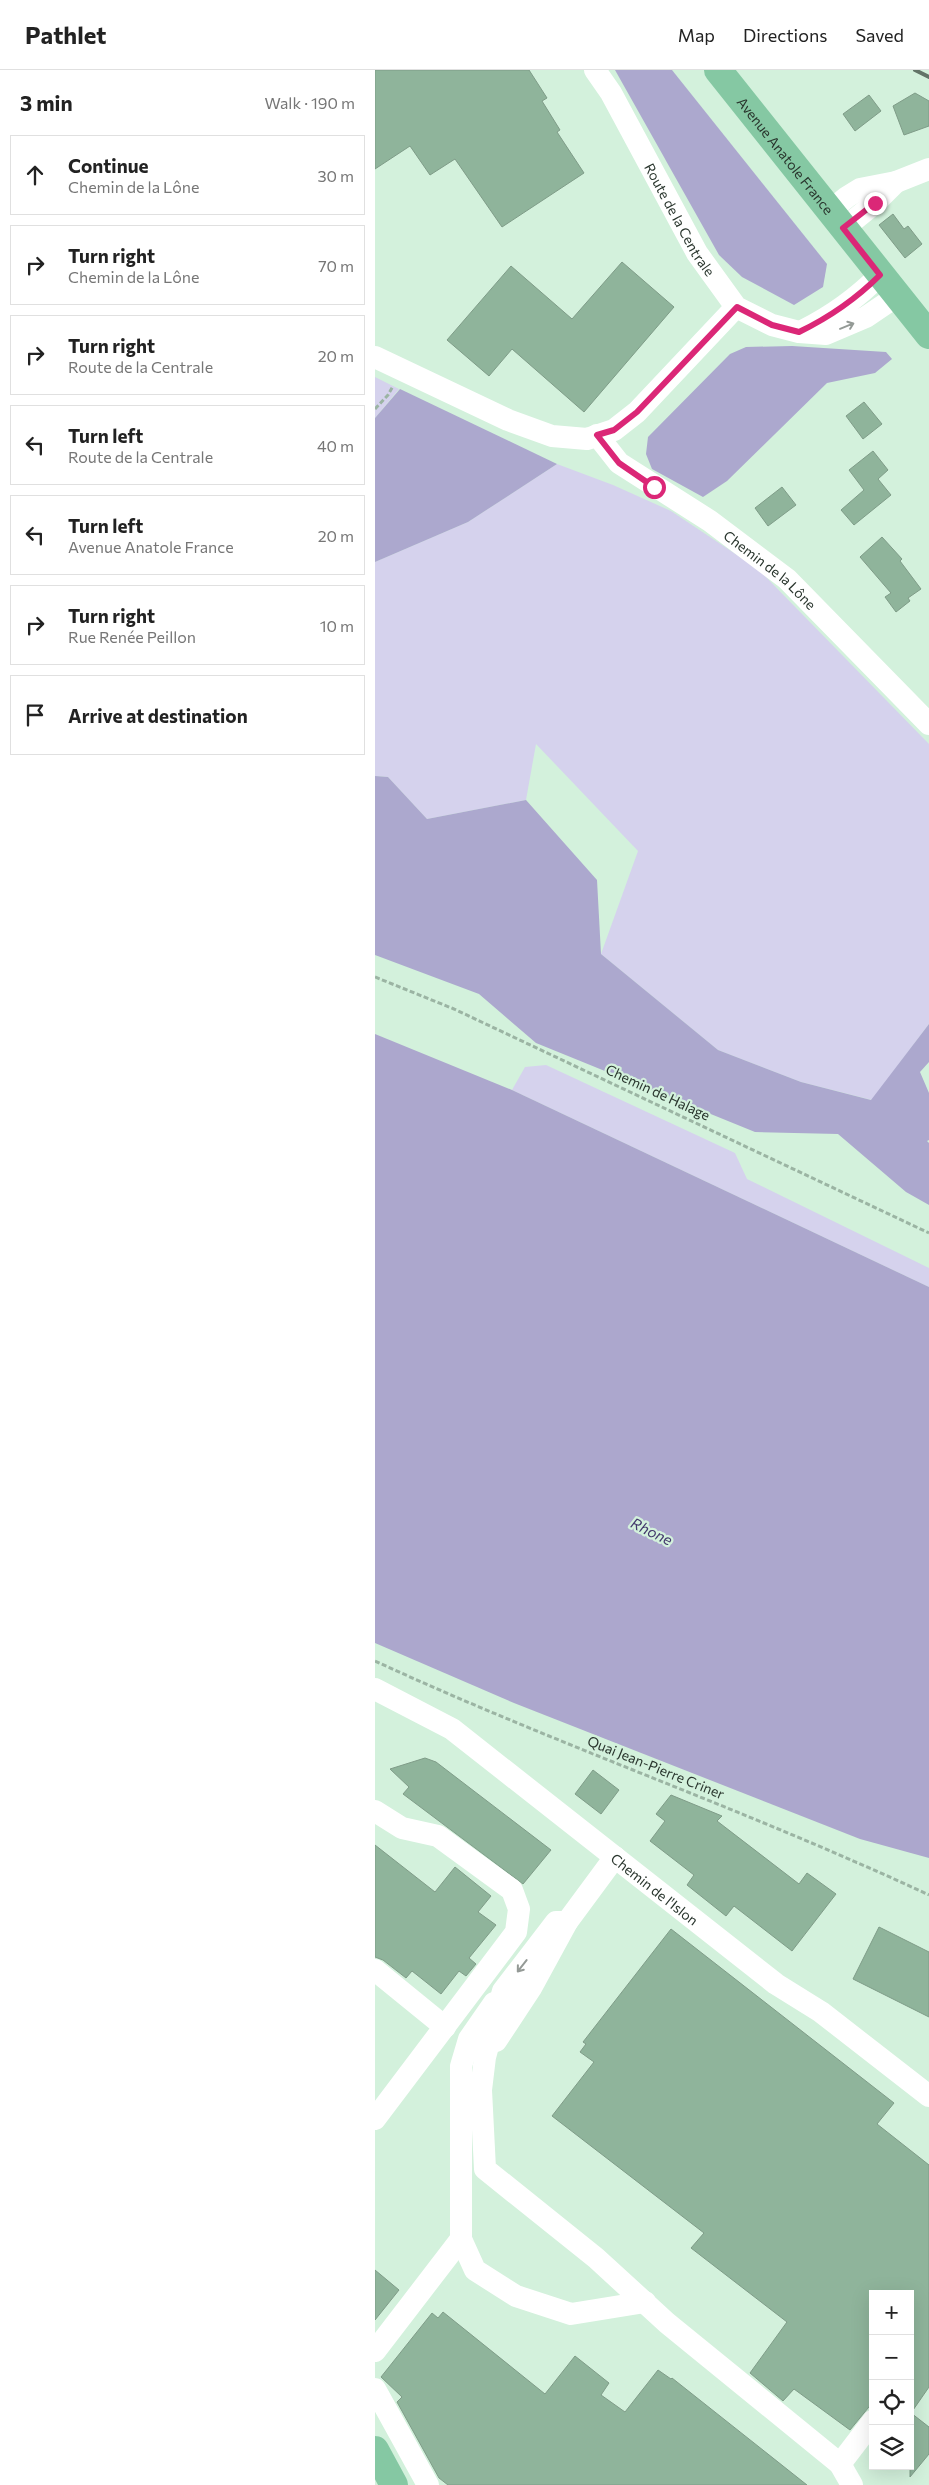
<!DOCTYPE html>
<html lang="en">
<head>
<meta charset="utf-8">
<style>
	body { margin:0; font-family:Commissioner,sans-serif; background:#f2f2f2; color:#222 }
	.controls { position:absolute; right:15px; bottom:15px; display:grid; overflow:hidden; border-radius:0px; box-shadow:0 5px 20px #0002 }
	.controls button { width:45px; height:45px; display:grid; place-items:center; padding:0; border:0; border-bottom:1px solid #e0e0e0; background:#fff; color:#222; font:25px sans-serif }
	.stop { position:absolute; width:15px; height:15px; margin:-11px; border:4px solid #db2777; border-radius:50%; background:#fff }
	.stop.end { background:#db2777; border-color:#fff; box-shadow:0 1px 5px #0008 }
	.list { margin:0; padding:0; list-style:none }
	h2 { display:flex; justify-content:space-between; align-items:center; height:65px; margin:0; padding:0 20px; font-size:21px }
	h2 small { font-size:16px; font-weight:400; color:#767676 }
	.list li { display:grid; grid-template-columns:32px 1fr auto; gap:15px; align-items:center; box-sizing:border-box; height:80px; margin:0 10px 10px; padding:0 10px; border:1px solid #e0e0e0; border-radius:0px }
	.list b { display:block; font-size:19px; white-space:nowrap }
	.list p { margin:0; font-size:16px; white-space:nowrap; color:#767676 }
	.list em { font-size:16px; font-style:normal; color:#767676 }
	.icon { flex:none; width:28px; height:28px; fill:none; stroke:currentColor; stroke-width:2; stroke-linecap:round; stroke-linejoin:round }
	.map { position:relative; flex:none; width:554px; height:2415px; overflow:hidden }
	header { display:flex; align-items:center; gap:30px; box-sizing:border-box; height:70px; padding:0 25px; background:#fff; border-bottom:1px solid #e0e0e0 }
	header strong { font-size:24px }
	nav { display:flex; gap:28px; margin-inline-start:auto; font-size:18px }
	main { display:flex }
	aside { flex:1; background:#fff }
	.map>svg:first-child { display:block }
</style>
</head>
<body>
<header>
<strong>Pathlet</strong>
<nav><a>Map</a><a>Directions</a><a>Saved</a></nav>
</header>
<main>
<aside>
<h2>3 min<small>Walk · 190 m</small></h2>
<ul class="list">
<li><svg class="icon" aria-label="ahead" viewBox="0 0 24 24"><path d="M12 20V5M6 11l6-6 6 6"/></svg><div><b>Continue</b><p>Chemin de la Lône</p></div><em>30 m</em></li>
<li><svg class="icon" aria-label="right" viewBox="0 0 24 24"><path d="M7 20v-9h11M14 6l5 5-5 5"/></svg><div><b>Turn right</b><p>Chemin de la Lône</p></div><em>70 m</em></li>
<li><svg class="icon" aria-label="right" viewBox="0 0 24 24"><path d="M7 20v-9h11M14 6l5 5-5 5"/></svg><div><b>Turn right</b><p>Route de la Centrale</p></div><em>20 m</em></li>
<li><svg class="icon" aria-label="left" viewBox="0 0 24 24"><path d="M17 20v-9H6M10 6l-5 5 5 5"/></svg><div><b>Turn left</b><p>Route de la Centrale</p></div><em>40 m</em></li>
<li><svg class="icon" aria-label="left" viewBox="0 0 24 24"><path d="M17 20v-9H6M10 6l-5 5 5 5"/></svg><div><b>Turn left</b><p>Avenue Anatole France</p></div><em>20 m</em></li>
<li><svg class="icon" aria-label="right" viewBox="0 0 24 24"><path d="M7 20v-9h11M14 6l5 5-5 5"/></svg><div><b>Turn right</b><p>Rue Renée Peillon</p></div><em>10 m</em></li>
<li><svg class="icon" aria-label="arrive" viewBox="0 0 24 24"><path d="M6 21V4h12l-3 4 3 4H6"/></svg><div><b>Arrive at destination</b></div></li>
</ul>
</aside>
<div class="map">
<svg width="554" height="2415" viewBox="0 0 554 2415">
	<rect width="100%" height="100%" fill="#d3f1dc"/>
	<g fill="#d5d2ed">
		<path d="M0,307l24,12 -24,29z"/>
		<path d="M182,394l56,21 58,26 87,58 171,175v280l-57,76 -71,-18 -83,-32 -117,-96 37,-103 -102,-107 -10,56 -99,19 -39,-42 -13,-1v-214l93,-40z"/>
		<path d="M171,995l189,88 12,26 182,89v19l-417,-197 13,-23z"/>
	</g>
	<g fill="#aca8ce">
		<path d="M240,0h57l155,194 -4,23 -29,18 -52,-28 -23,-22z"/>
		<path d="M417,276l94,6 6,7 -17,14 -48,10 -100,98 -24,16 -51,-28 -6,-15 2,-17 82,-83 16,-7z"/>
		<path d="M25,319l157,75 -89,58 -93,40v-144z"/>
		<path d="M0,706l13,1 39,42 99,-19 71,80 4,74 117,96 83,32 70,18 58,-76v38l-9,10 9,21v47l-2,1 2,2v62l-23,-13 -68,-58 -83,-2 -219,-89 -57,-49 -104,-39z"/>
	</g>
	<path fill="#aca7cd" d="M0,964l137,56 417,197v571l-69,-19 -346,-136 -139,-60z"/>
	<g fill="#8fb49b" stroke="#7f9c88">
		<path d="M0,0h154l18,28 -5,3 18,29 -3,2 27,41 -82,54 -47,-68 -25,16 -20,-29 -35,23z"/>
		<path d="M540,23l14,8v25l-25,9 -11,-29z"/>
		<path d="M494,25l12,16 -26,20 -12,-17z"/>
		<path d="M518,144l11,15 4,-3 14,18 -17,14 -26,-33z"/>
		<path d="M247,192l52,45 -90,105 -72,-63 -23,27 -42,-36 64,-74 61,53z"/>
		<path d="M489,332l18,22 -19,15 -17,-23z"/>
		<path d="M498,381l15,19 -10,9 13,16 -37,30 -13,-15 23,-20 -15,-20z"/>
		<path d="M407,417l14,18 -28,21 -13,-18z"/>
		<path d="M507,467l20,22 -2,2 21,28 -13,9 2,3 -14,11 -11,-15 6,-4 -31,-36z"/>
		<path d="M50,1688l11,4 115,88 -28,34 -120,-90 6,-7 -19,-18z"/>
		<path d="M218,1700l26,20 -18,24 -26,-20z"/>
		<path d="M296,1725l51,21 -5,5 82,63 8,-11 29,21 -44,57 -58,-45 -8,10 -39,-31 7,-10 -44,-34 15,-20 -9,-7z"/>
		<path d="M0,1775l60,47 20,-25 36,29 -13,16 18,13 -27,33 7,6 -10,12 -7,-5 -18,23 -29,-23 -6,7 -23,-18 -8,-3z"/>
		<path d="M504,1857l50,25v65l-76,-38z"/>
		<path d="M296,1859l223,174 -17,21 52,41v222l-18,26 18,14v27l-19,23v-183h-37v108l-23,28 -56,-41 -11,12 -33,-28 37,-51 -96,-74 13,-15 -152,-117 42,-54 -14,-10 6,-8 -3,-2z"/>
		<path d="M0,2200l24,20 -24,30z"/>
		<path d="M68,2242l102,82 30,-38 34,27 -8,12 24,17 33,-42 13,9 1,-1 135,107h-359l-9,-7 -42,-76 5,-5 -21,-20 51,-64 6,5z"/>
	</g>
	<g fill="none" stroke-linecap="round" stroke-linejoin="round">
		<g stroke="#9bb4a3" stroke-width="3" stroke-dasharray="5 2.5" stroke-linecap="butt">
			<path d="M0,339l13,-14 5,-9"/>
			<path d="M0,907l79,32 475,224"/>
			<path d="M0,1591c182,84 372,149 554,234"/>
		</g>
		<g stroke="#fff" stroke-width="22">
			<path id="s1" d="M220,0l16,23 86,160 39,54 36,18 27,7 27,2 40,-17 31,-21"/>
			<path d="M455,141l17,-14 13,-8 36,-7 33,-13"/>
			<path d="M468,159l32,-26 21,-21"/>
			<path d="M429,260c30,-15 53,-32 76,-55"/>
			<path d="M0,287l133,63 44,16 35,3 27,-9 23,-18 99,-105"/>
			<path id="s2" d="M222,365l22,28 91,58 77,58 142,145"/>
			<path id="s3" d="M0,1619l77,40 324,255 45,28 108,84"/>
			<path d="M0,1741l27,17 36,8 74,54 7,19 -3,23 -141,187"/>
			<path d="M192,1852h-11l-53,69 -18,66 -4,33 4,79 111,89 71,65 173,141 12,21"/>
			<path d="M0,1900l70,57"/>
			<path d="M121,1971l35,-53 36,-66 48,-65"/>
			<path d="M86,2169l14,31 41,26 55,18 74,-12"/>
			<path d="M0,2281l86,-112v-173l8,-27 25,-36"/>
			<path d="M0,2319l53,96"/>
			<path d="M465,2394l33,-43"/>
		</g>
		<g stroke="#85c8a3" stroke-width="28">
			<path id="s4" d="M343,0l211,265"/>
			<path d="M0,2380l19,35"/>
		</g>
		<path stroke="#627467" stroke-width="4" d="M540,0l14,7"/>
	</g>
	<defs><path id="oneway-shaft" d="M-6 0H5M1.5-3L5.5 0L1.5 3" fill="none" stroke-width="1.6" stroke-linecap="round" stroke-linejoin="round" transform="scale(1.25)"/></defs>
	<g stroke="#949a96">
		<use href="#oneway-shaft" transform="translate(472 256) rotate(-22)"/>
		<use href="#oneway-shaft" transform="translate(147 1896) rotate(128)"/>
	</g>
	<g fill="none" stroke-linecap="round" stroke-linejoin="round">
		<path stroke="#db2777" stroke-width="6" d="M279,417l-35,-24 -22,-28 17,-5 23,-18 100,-105 35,18 27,7c31,-15 56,-32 81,-57l-37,-47 32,-25"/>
	</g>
	<g text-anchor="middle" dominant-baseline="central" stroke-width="4.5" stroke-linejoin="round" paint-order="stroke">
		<g font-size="14" fill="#29352d" stroke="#d3f1dc">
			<text stroke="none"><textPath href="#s4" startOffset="109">Avenue Anatole France</textPath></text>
			<text stroke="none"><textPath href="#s1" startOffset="172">Route de la Centrale</textPath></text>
			<text stroke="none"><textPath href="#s2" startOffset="221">Chemin de la Lône</textPath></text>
			<text transform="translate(283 1022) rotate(25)">Chemin de Halage</text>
			<text transform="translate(281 1697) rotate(22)">Quai Jean-Pierre Criner</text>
			<text stroke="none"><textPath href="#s3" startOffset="345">Chemin de l'Islon</textPath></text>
		</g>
		<g font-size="15" font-style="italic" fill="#43396c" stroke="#d3f1dc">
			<text transform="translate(277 1461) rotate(26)">Rhone</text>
		</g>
	</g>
</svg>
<div class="controls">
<button>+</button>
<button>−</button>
<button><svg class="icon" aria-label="locate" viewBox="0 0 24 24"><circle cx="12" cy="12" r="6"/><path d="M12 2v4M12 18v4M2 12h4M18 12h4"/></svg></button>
<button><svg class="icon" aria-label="layers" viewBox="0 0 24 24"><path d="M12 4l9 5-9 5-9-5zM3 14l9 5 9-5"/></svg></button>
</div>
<div class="stop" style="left:279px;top:417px"></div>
<div class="stop end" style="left:500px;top:133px"></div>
</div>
</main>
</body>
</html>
